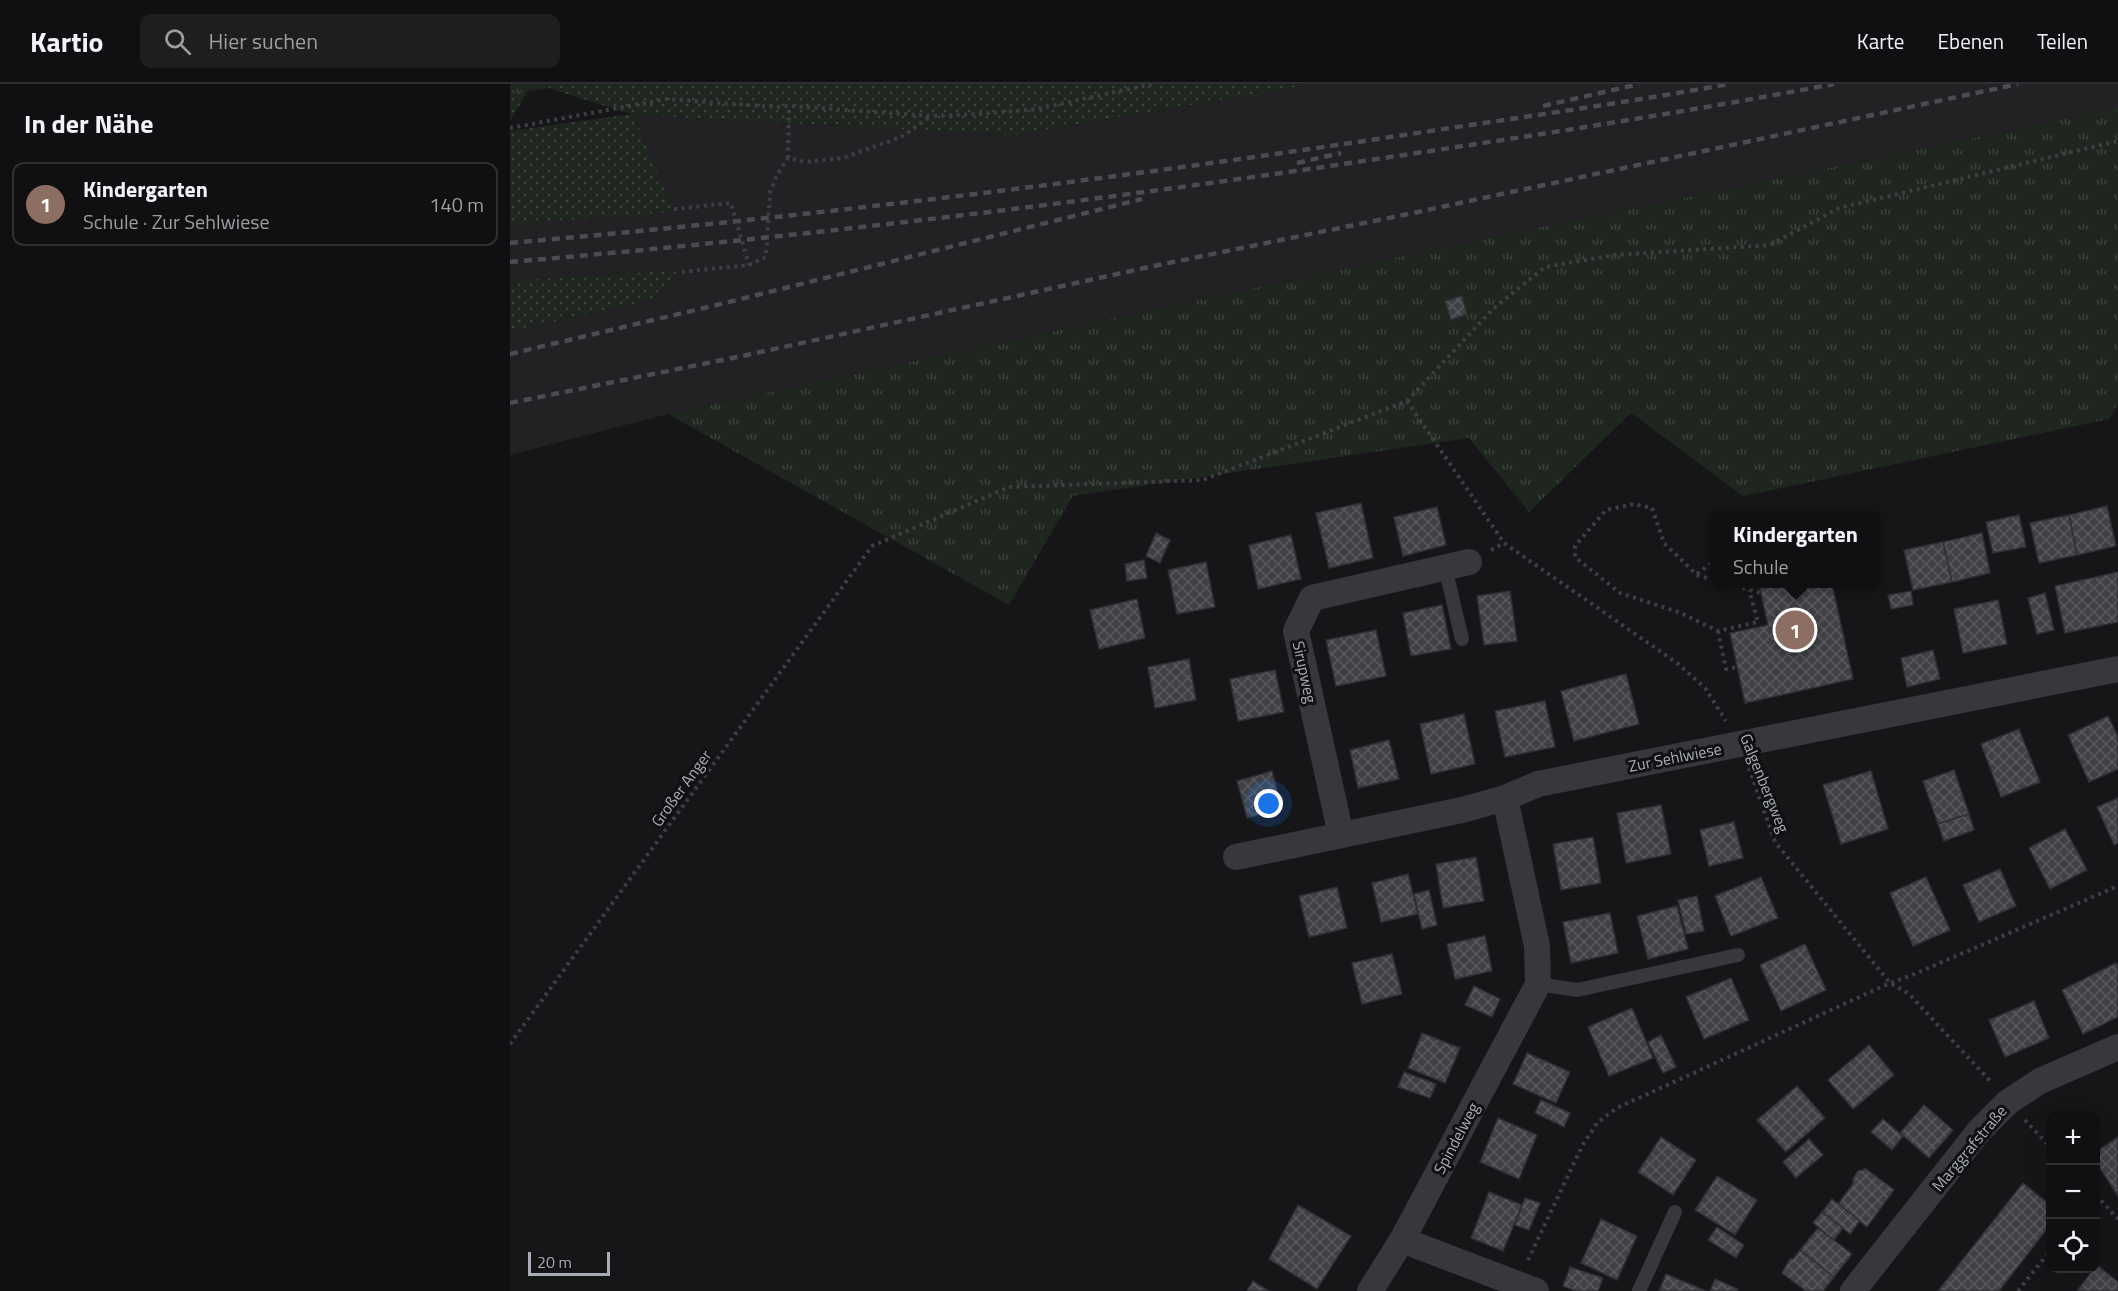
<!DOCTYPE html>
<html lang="de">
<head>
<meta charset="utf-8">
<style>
	body { margin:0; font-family:"Titillium Web",sans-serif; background:#1e1e20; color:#f1f3f6 }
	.controls { position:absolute; right:18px; bottom:18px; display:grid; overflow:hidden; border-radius:12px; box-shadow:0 6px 24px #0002 }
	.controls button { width:54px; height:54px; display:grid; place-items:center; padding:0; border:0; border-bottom:2px solid #303032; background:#101012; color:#f1f3f6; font:30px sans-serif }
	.scale { position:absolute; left:18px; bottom:15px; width:82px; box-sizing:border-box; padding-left:6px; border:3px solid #a8adb8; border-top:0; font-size:16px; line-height:21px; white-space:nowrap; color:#a8adb8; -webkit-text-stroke:4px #111113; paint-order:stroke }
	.you { position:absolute; left:759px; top:720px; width:21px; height:21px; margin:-15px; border:4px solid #fff; border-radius:50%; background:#1a73e8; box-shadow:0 0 0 9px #1a73e833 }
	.badge { display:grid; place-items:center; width:39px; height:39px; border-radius:50%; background:#d93025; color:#fff; font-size:20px; font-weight:700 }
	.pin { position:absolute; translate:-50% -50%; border:3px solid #fff; box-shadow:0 2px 6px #0006 }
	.popup { position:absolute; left:1200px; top:426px; width:171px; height:78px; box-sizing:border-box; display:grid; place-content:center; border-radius:12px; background:#101012; filter:drop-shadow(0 2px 4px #0005); font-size:20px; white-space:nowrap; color:#9c9d9f }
	.popup b { font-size:22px; color:#f1f3f6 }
	.popup::after { content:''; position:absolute; left:50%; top:100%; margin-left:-12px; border:12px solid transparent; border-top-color:#101012 }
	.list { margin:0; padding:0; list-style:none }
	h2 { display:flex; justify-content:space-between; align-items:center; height:78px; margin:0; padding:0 24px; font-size:26px }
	h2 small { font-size:20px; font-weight:400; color:#9c9d9f }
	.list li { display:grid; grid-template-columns:39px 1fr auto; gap:18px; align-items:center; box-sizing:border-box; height:84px; margin:0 12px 12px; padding:0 12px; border:2px solid #303032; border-radius:12px }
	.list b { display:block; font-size:22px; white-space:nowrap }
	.list p { margin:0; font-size:20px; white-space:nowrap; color:#9c9d9f }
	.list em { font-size:20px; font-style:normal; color:#9c9d9f }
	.icon { flex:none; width:33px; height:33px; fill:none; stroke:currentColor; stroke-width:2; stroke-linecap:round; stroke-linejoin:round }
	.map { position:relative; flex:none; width:1608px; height:1207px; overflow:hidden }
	header { display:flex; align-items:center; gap:36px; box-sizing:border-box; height:84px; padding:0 30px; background:#101012; border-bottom:2px solid #303032 }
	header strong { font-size:28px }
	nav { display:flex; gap:33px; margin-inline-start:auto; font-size:21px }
	.search { width:420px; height:54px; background:#1e1e20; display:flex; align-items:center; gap:15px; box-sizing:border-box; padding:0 21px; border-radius:12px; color:#9c9d9f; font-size:22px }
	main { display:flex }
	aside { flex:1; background:#101012 }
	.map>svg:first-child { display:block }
</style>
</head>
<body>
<header>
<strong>Kartio</strong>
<div class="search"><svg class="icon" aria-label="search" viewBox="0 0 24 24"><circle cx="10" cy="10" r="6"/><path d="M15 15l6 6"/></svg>Hier suchen</div>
<nav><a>Karte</a><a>Ebenen</a><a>Teilen</a></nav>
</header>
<main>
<aside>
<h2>In der Nähe<small></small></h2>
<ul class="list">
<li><span class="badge" style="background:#8d6e63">1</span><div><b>Kindergarten</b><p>Schule · Zur Sehlwiese</p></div><em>140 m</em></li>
</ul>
</aside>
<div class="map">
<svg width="1608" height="1207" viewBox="0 0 1608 1207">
	<defs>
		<pattern id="grass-dots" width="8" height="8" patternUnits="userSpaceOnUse" patternTransform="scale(1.5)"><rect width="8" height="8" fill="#1e261f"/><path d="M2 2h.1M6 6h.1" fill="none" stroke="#3c433d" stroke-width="1.8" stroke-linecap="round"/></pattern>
		<pattern id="park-tufts" width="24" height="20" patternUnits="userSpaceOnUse" patternTransform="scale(1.5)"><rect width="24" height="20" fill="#1e261f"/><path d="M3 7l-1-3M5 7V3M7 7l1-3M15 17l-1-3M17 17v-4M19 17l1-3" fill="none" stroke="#3c433d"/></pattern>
		<pattern id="building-cross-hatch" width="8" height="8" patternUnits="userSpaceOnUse" patternTransform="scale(1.5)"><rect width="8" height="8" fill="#404145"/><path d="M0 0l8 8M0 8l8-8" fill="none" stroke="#595a5e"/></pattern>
	</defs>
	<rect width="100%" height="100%" fill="#161618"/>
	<path fill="#222225" d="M803,0h805v24l-691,143 -759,163 -158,41v-124l145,-32 22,-29 -167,11v-57l163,-13 -40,-96 382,20z"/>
	<g fill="url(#grass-dots)">
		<path d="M0,0h22l-22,37z"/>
		<path d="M40,0h763l-298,51 -382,-20 41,97 -164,12v-93l121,-17 -83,-26z"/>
		<path d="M168,186l-23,29 -145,32v-50z"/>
	</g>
	<g fill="url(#park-tufts)">
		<path d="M0,0h40l-2,4 -38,6z"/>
		<path d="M1608,24v296l-9,15 -366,77 -112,-83 -102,99 -60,-74 -396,58 -64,109 -341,-191 759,-163z"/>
	</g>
	<g fill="url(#building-cross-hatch)" stroke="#303034" stroke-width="1.5">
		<path d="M952,212l5,18 -16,6 -6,-19z"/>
		<path d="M851,419l12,55 -44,10 -13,-55z"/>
		<path d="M1597,422l9,40 -39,9 -8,-40z"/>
		<path d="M927,423l9,38 -43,11 -9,-39z"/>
		<path d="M1509,431l7,32 -33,6 -7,-31z"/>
		<path d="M1559,431l8,40 -38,8 -9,-40z"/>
		<path d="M646,449l14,7 -10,23 -14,-7z"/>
		<path d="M1472,449l8,40 -38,9 -9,-40z"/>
		<path d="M781,451l10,44 -43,10 -9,-44z"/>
		<path d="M1433,458l9,40 -39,8 -9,-40z"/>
		<path d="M634,476l3,18 -20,3 -2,-17z"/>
		<path d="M696,478l9,45 -38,7 -9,-44z"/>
		<path d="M1608,488v50l-53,11 -10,-47z"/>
		<path d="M1249,500h73l21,95 -108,24 -15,-70 38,-8z"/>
		<path d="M1000,507l7,50 -33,4 -7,-49z"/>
		<path d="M1401,507l2,14 -22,4 -3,-14z"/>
		<path d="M1535,509l9,37 -17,4 -9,-36z"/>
		<path d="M627,515l8,39 -46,11 -9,-39z"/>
		<path d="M1488,516l9,44 -44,9 -9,-44z"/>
		<path d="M932,521l9,44 -40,7 -8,-43z"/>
		<path d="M866,546l10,46 -50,10 -10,-46z"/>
		<path d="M1423,566l7,29 -33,8 -6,-29z"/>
		<path d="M679,575l7,41 -41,8 -7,-41z"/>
		<path d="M765,586l9,42 -46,9 -8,-42z"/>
		<path d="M1116,590l13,50 -65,17 -13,-50z"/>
		<path d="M1035,617l10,46 -50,10 -10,-46z"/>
		<path d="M954,630l11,50 -44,10 -11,-50z"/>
		<path d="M1598,632l10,21v32l-29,13 -21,-47z"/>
		<path d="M1509,645l21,53 -39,15 -20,-53z"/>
		<path d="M879,656l10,39 -41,9 -8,-38z"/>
		<path d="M1444,686l15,44 -31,10 -15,-43z"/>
		<path d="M762,687l10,38 -35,9 -10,-37z"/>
		<path d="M1361,687l17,58 -47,15 -18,-59z"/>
		<path d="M1608,714v45l-4,2 -17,-38z"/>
		<path d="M1151,721l10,49 -45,9 -9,-50z"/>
		<path d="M1459,730l5,16 -30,11 -6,-17z"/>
		<path d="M1224,738l9,36 -34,8 -9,-36z"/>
		<path d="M1555,745l22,41 -37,19 -21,-41z"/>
		<path d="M1083,753l8,46 -40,7 -8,-46z"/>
		<path d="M966,773l8,44 -41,7 -7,-44z"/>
		<path d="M1490,785l16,37 -37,16 -16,-37z"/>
		<path d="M898,790l10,40 -37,8 -9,-39z"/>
		<path d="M1251,793l17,41 -47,18 -16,-40z"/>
		<path d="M1416,793l24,53 -37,16 -23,-53z"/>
		<path d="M827,803l10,41 -38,9 -10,-41z"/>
		<path d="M919,806l8,35 -15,4 -8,-35z"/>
		<path d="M1187,812l7,35 -18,3 -8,-34z"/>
		<path d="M1167,822l11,43 -40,10 -11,-43z"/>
		<path d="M1100,829l8,40 -47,10 -8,-41z"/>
		<path d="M975,852l7,35 -37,8 -8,-35z"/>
		<path d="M1295,860l21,46 -45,21 -21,-46z"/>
		<path d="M882,870l10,40 -40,10 -10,-41z"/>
		<path d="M1606,879l2,3v51l-35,17 -21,-44z"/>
		<path d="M1221,894l18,42 -45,19 -18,-42z"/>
		<path d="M964,902l26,13 -8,18 -27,-12z"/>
		<path d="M1524,917l15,37 -44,19 -16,-37z"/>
		<path d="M1122,924l21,50 -44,18 -21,-49z"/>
		<path d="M912,949l38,15 -15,35 -37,-15z"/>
		<path d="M1151,951l15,32 -13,6 -15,-31z"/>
		<path d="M1359,961l25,30 -41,34 -25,-29z"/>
		<path d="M1017,969l43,19 -14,31 -43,-19z"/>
		<path d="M894,988l32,12 -6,14 -32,-11z"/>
		<path d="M1287,1002l28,32 -39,34 -29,-32z"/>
		<path d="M1031,1016l29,13 -6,14 -29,-14z"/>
		<path d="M1414,1021l29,25 -24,28 -29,-25z"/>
		<path d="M988,1034l39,17 -18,44 -39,-17z"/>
		<path d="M1373,1035l20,17 -11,14 -21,-18z"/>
		<path d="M1151,1053l35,23 -23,35 -35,-23z"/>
		<path d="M1608,1053v59l-22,-34v-10z"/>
		<path d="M1299,1055l14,16 -27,23 -13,-16z"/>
		<path d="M1355,1084l29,22 -27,37 -29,-23 15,-20v-5l5,-8 5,-1z"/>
		<path d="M1207,1092l40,24 -22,35 -40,-25z"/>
		<path d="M1513,1099l27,22v20l-51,66h-61z"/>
		<path d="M979,1108l33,13 -19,46 -32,-13z"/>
		<path d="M1015,1114l15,5 -11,27 -14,-5z"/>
		<path d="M1322,1115l28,22 -10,13 -28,-22z"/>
		<path d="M788,1121l53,31 -34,53 -48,-30z"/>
		<path d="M1312,1128l21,16 -9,12 -21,-17z"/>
		<path d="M1091,1135l36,17 -20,44 -36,-17z"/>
		<path d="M1207,1143l27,18 -8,13 -28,-18z"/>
		<path d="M1308,1144l34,26 -18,23 -34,-27z"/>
		<path d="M1290,1166l34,27 -11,14h-17l-24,-18 8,-14h3z"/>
		<path d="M1587,1181l21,17v9h-41z"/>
		<path d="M1060,1183l33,11 -5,13h-22l-13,-5z"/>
		<path d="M1156,1190l40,17h-47z"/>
		<path d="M1205,1195l23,10 -1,2h-27z"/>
		<path d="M743,1197l16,10h-22z"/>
	</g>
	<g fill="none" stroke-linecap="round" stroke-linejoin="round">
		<g stroke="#3d3f44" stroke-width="4" stroke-dasharray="3 4.5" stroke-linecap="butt">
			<path d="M0,44l157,-29 109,8 13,-1 142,10 48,-2 58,-5 115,-25"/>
			<path d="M278,74l1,-52"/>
			<path d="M164,125l57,-6 18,62"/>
			<path d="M172,188l67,-7 17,-8 4,-65 7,-17 11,-17 17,4 38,-4 58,-21 30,-21"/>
			<path d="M897,317l97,142"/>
			<path d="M981,466l13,-7 173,120 28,25 21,33"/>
			<path d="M1187,490l17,-13"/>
			<path d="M1204,496l-17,-5 -33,-32 -12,-35 -18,-4 -28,6 -31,36v11l45,36 61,20 37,18 40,-9 -9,-32"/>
			<path d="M1218,500l33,9"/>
			<path d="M1208,547l8,38 11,-2"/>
			<path d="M1239,684l26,74 115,141 19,11 83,89"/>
			<path d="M0,960l362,-498 137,-59 194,-7 204,-79 86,-92 52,-42 70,-12 155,-10 69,-37 279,-67"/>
			<path d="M1515,1036l25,27"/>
			<path d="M1586,1111l22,24"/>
			<path d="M1018,1176l54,-114 15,-23 20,-15 273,-125 20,-7 208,-90"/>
			<path d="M1508,1207l32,-40"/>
		</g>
		<g stroke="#37383d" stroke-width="14">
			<path d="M935,483l17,72"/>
			<path d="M1028,900l39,6 161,-35"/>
			<path d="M1129,1207l36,-79"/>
		</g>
		<g stroke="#37383d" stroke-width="26">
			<path d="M831,751l-45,-204 16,-33 157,-36"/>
			<path d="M726,773l226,-47 43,-12 33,-14 580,-115"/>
			<path d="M892,1156l134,51"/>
			<path d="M860,1207l32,-51 136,-256 -1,-38 -32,-148"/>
			<path d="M1343,1207l126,-160 29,-29 32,-21 78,-34"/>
		</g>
		<g stroke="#4a4c52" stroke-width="4.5" stroke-dasharray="8 6" stroke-linecap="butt">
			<path d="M1033,22l96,-22"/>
			<path d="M787,79l44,-10"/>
			<path d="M0,159c308,-27 614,-65 920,-112 100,-15 200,-29 299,-47"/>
			<path d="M0,178c294,-25 588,-61 880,-105 148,-22 296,-45 444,-73"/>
			<path d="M0,270l219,-52 413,-103"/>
			<path d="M0,319l237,-48 402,-88 264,-54 605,-129"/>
		</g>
	</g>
	<g text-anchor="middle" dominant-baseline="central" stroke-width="6" stroke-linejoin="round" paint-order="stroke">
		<g font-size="16" fill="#a8adb8" stroke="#111113">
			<text transform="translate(795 588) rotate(78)">Sirupweg</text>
			<text transform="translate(1165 673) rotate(-11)">Zur Sehlwiese</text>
			<text transform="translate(1255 699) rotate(68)">Galgenbergweg</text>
			<text transform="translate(171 704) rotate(-54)">Großer Anger</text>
			<text transform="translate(946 1054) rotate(-62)">Spindelweg</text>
			<text transform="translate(1459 1064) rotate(-50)">Marggrafstraße</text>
		</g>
	</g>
</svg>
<div class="controls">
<button>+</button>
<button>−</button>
<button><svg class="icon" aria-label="locate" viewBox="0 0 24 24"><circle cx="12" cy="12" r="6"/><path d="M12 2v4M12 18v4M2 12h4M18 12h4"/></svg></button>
</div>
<div class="scale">20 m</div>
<div class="you"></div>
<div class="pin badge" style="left:1285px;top:546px;background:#8d6e63">1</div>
<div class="popup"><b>Kindergarten</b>Schule</div>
</div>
</main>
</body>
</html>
